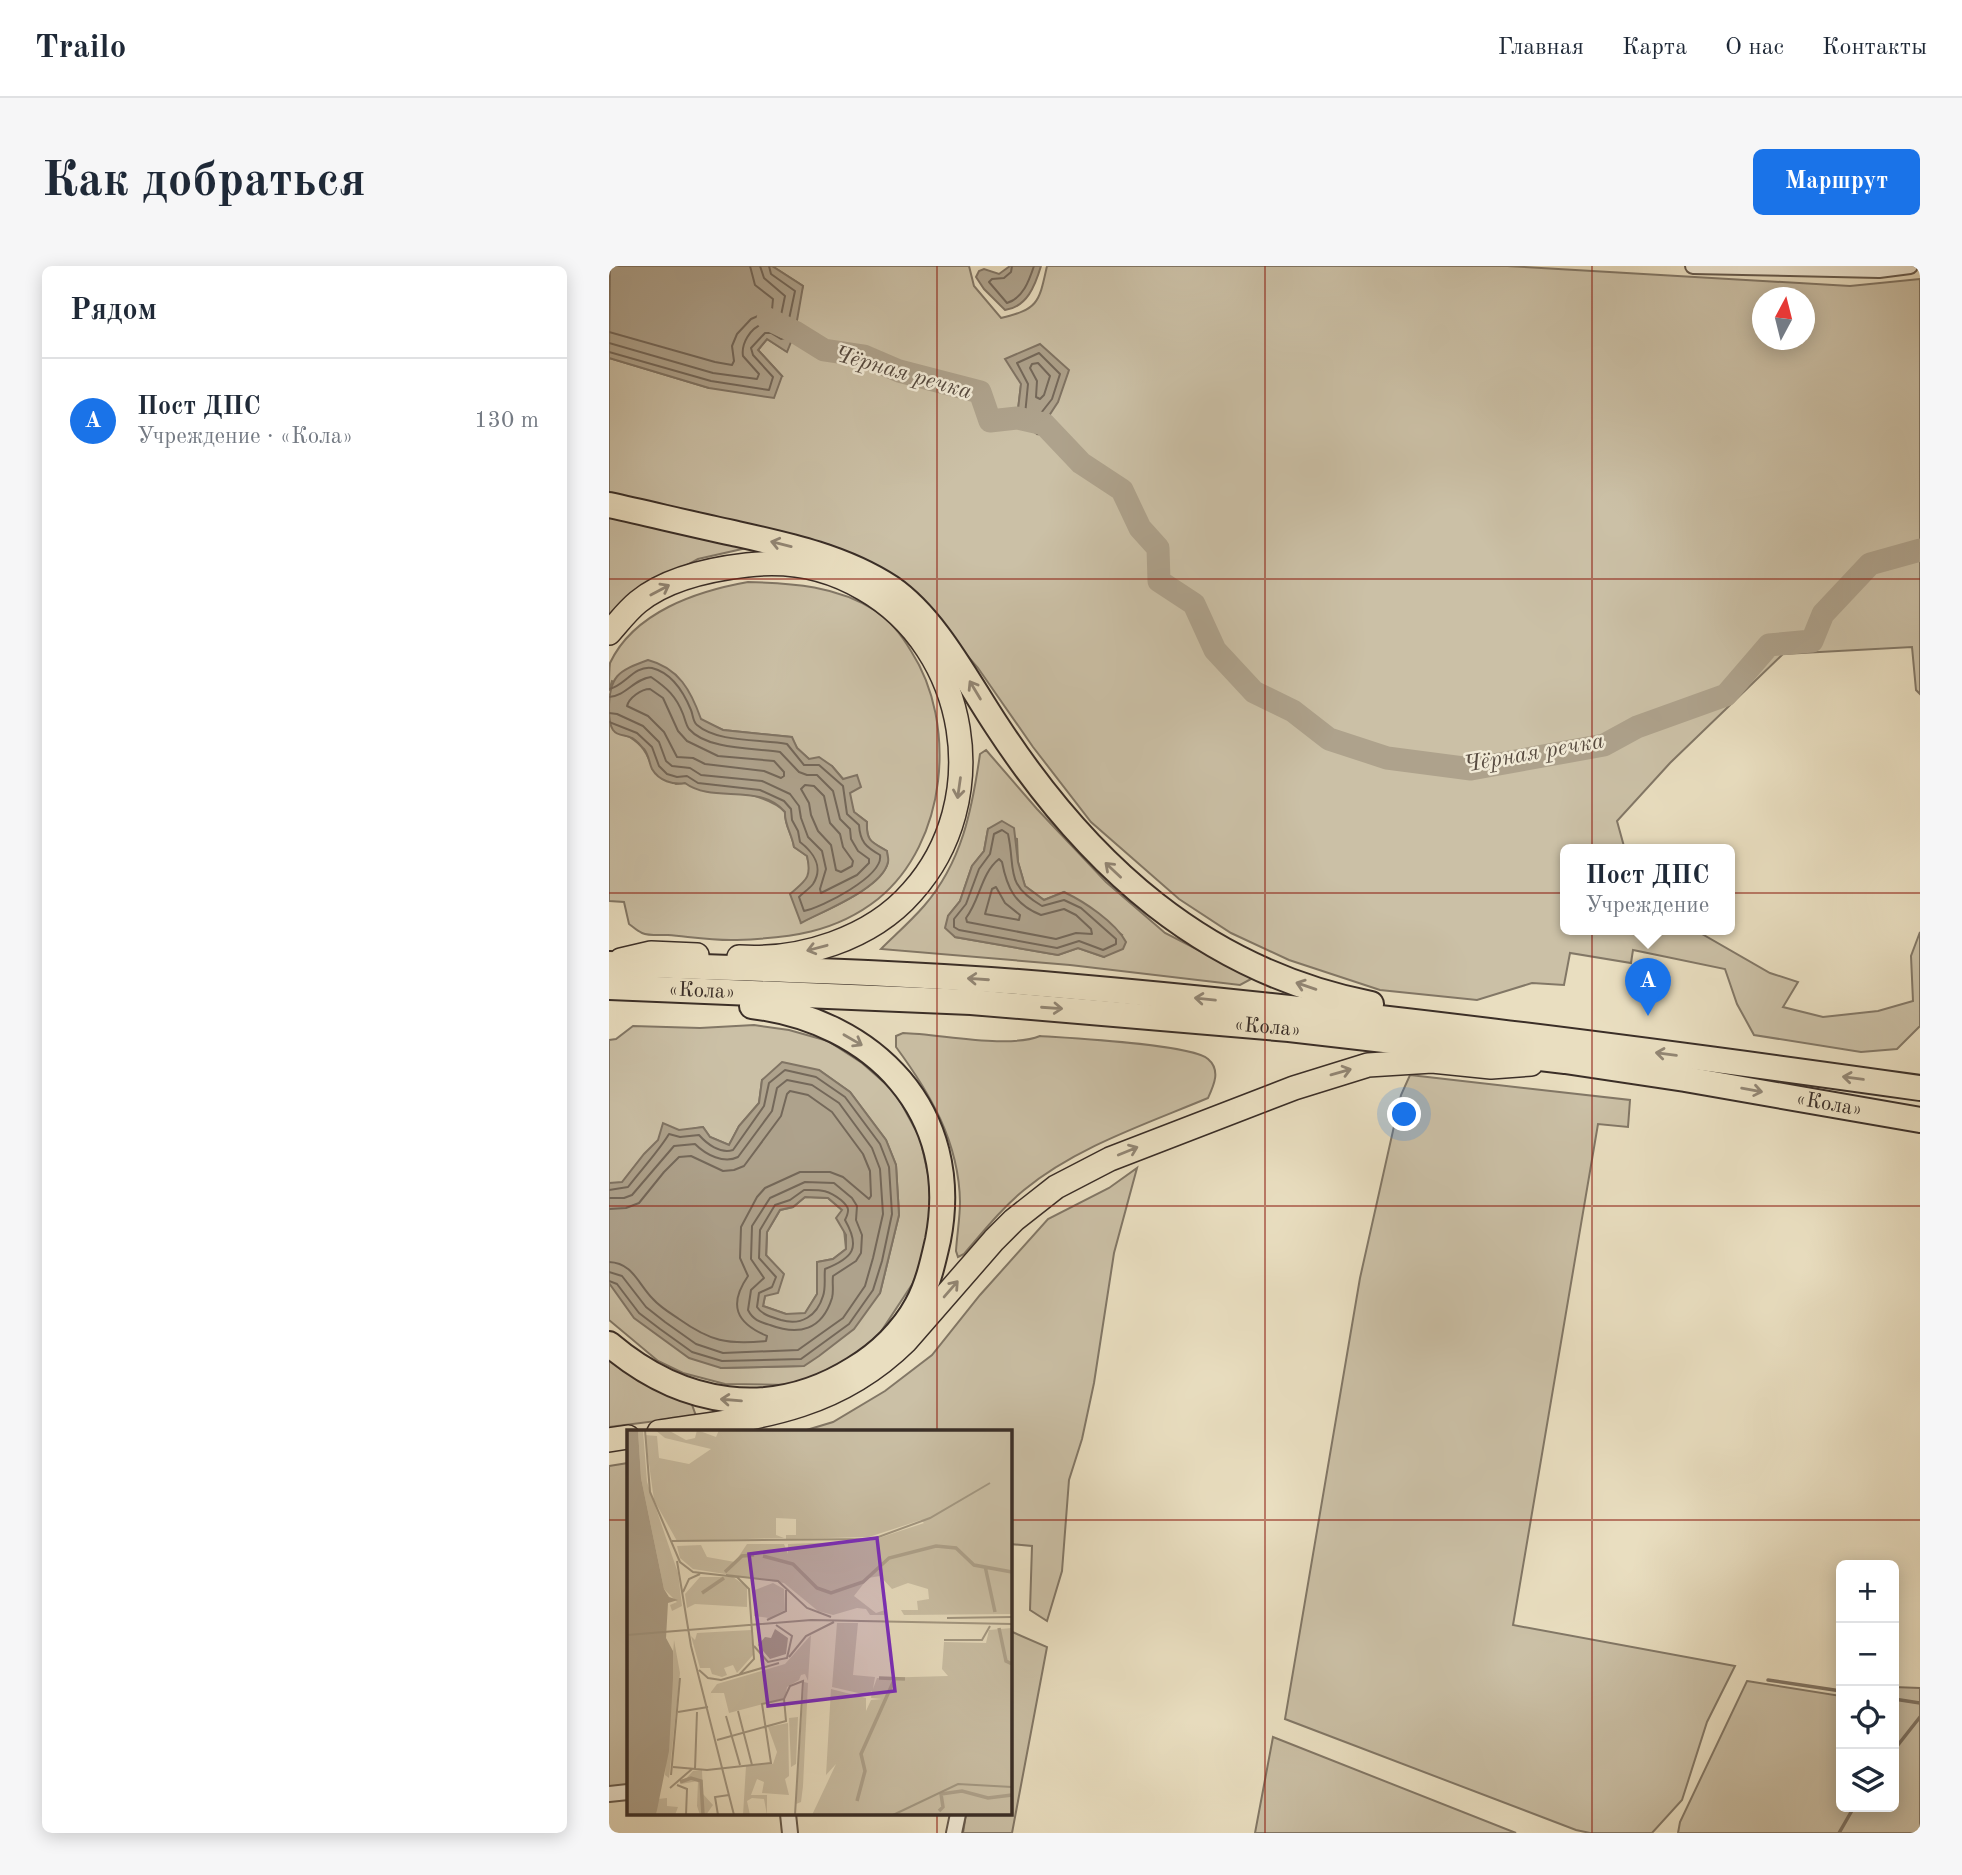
<!DOCTYPE html>
<html lang="ru">
<head>
<meta charset="utf-8">
<style>
	body { margin:0; font-family:"Old Standard TT",serif; background:#f6f6f7; color:#1f2937 }
	.controls { position:absolute; right:21px; bottom:21px; display:grid; overflow:hidden; border-radius:10px; box-shadow:0 4px 18px #0003 }
	.controls button { width:63px; height:63px; display:grid; place-items:center; padding:0; border:0; border-bottom:2px solid #e0e1e3; background:#fff; color:#1f2937; font:35px sans-serif }
	.compass { position:absolute; left:1143px; top:21px; width:63px; height:63px; border-radius:50%; background:#fff; box-shadow:0 4px 18px #0003; rotate:7deg }
	.you { position:absolute; left:796px; top:849px; width:24px; height:24px; margin:-18px; border:5px solid #fff; border-radius:50%; background:#1a73e8; box-shadow:0 0 0 10px #1a73e833 }
	.badge { display:grid; place-items:center; width:46px; height:46px; border-radius:50%; background:#1a73e8; color:#fff; font-size:23px; font-weight:700 }
	.pin { position:absolute; translate:-50% -58px; filter:drop-shadow(0 2px 4px #0008) }
	.pin::after { content:''; position:absolute; top:37px; width:24px; height:21px; background:inherit; clip-path:polygon(0 0,100% 0,50% 100%) }
	.popup { position:absolute; left:951px; top:578px; width:175px; height:91px; box-sizing:border-box; display:grid; place-content:center; border-radius:10px; background:#fff; filter:drop-shadow(0 2px 5px #0005); font-size:23px; white-space:nowrap; color:#747a83 }
	.popup b { font-size:26px; color:#1f2937 }
	.popup::after { content:''; position:absolute; left:50%; top:100%; margin-left:-14px; border:14px solid transparent; border-top-color:#fff }
	.list { margin:0; padding:0; list-style:none }
	h2 { display:flex; justify-content:space-between; align-items:center; height:91px; margin:0; padding:0 28px; font-size:30px }
	h2 small { font-size:23px; font-weight:400; color:#747a83 }
	.list li { display:grid; grid-template-columns:46px 1fr auto; gap:21px; align-items:center; box-sizing:border-box; height:126px; padding:0 28px; border-top:2px solid #e0e1e3 }
	.list b { display:block; font-size:26px; white-space:nowrap }
	.list p { margin:0; font-size:23px; white-space:nowrap; color:#747a83 }
	.list em { font-size:23px; font-style:normal; color:#747a83 }
	.icon { flex:none; width:38px; height:38px; fill:none; stroke:currentColor; stroke-width:2; stroke-linecap:round; stroke-linejoin:round }
	.map { position:relative; flex:none; width:1311px; height:1567px; overflow:hidden; border-radius:10px }
	header { display:flex; align-items:center; gap:42px; box-sizing:border-box; height:98px; padding:0 35px; background:#fff; border-bottom:2px solid #e0e1e3 }
	header strong { font-size:33px }
	nav { display:flex; gap:38px; margin-inline-start:auto; font-size:24px }
	.intro { display:flex; align-items:center; justify-content:space-between; box-sizing:border-box; height:168px; padding:0 42px }
	h1 { margin:0; font-size:49px }
	.button { padding:18px 32px; border-radius:10px; background:#1a73e8; color:#fff; font-size:24px; font-weight:700 }
	main { display:flex; gap:42px; padding:0 42px }
	aside { flex:1; background:#fff; border-radius:10px; box-shadow:0 4px 18px #0003 }
	.map>svg:first-child { display:block }
</style>
</head>
<body>
<header>
<strong>Trailo</strong>
<nav><a>Главная</a><a>Карта</a><a>О нас</a><a>Контакты</a></nav>
</header>
<div class="intro"><h1>Как добраться</h1><a class="button">Маршрут</a></div>
<main>
<aside>
<h2>Рядом<small></small></h2>
<ul class="list">
<li><span class="badge">A</span><div><b>Пост ДПС</b><p>Учреждение · «Кола»</p></div><em>130 m</em></li>
</ul>
</aside>
<div class="map">
<svg width="1311" height="1567" viewBox="0 0 1311 1567">
	<rect width="100%" height="100%" fill="#e9dec0"/>
	<filter id="stains"><feTurbulence type="fractalNoise" baseFrequency=".00286" numOctaves="4"/><feColorMatrix values="0 0 0 0 .2 0 0 0 0 .09 0 0 0 0 .02 0 0 0 .5 -.17"/></filter>
	<radialGradient id="worn" r=".72"><stop offset=".6" stop-color="#630" stop-opacity="0"/><stop offset="1" stop-color="#630" stop-opacity=".3"/></radialGradient>
	<g fill="#cbc0a6" stroke="#827766" stroke-width="2" fill-rule="evenodd">
		<path d="M163,0h197l5,20 27,32c38,-9 38,-16 46,-52h460l343,20 70,-7v415l-4,-4 -4,-43 -129,7 -113,109 -53,58 8,29h-59v80h129l75,43 28,9 -15,25 40,10 55,-6 35,-10 -2,-45 9,-24v94l-23,23 -36,3 -107,-17 -17,-31 -12,-35 -92,-19 -2,13 -61,-10 -6,32 -32,-2 -55,17 -97,-10 -91,-30 -58,-27 -52,-34 -88,-77 -58,-75 -55,-79 -53,-62 -39,-33 -56,-28 -221,-52v-135l100,30 73,-12 -24,-26 9,-11 19,12 17,-65zM1154,32h42v42h-42zM412,118l16,49 -20,-15z"/>
		<path d="M0,248l142,33 -53,12 -62,34 -27,22z"/>
		<path d="M139,316c44,1 90,4 128,29 15,10 26,25 35,40 47,73 36,192 -33,248 -43,34 -89,39 -141,41 -23,1 -46,-3 -69,-5 -8,0 -19,1 -26,-2 -5,-2 -10,-7 -13,-9l-5,-22 -15,-1v-182c6,20 13,11 25,21 11,8 15,18 19,30l23,14 9,-1c27,5 82,9 100,29 -1,12 7,22 9,35l13,9 3,13 -9,53c22,-10 81,-34 87,-60 0,-1 -1,-10 -1,-11 -16,-9 -21,-10 -20,-29l-13,-10 -11,-33 -11,-13 -23,-7 -12,-11 -6,-11 -68,-7 -111,-49 -3,10c0,-9 0,-20 1,-28 24,-51 87,-72 138,-81z"/>
		<path d="M377,484l51,59 69,73 59,51 88,45 -13,7 -170,-20 -189,-16c14,-14 30,-28 43,-43 38,-44 48,-96 56,-152zM379,563l29,10 1,23 7,24 19,14 20,-8 58,43 -18,22 -26,-9 -20,7 -103,-18 -7,-21 12,-15 12,-35 12,-15z"/>
		<path d="M145,759l35,5 39,11 34,22 33,29 25,46 10,45 1,38 -5,28 -13,34 -33,50 -21,20 -20,15 -51,17 -63,-1 -42,-11 -25,-12 -49,-41v-37l112,85 82,-2 77,-73 19,-78 -3,-50 -10,-25 -36,-48 -31,-22 -57,10 -3,23 -20,23 -10,19 -19,-8 -7,-10c-46,7 -54,21 -81,56h-13v-143l7,-1 17,-13 67,2z"/>
		<path d="M294,767c38,1 105,16 137,3 29,2 151,8 168,23 13,11 6,26 0,39 -62,26 -132,49 -184,92 -23,19 -41,42 -60,64l-6,3 -2,-6c1,-17 4,-33 4,-49 -1,-60 -30,-109 -64,-155v-11z"/>
		<path d="M801,809l220,25 -2,27 -30,-3 -85,501 222,41 -28,56 -25,78 -30,33h-62l-14,-3 -291,-111 75,-441 41,-183z"/>
		<path d="M528,902l-23,85 -20,130 -12,56 -13,41 -7,91 -15,50 -17,-11 2,-64 -22,-2v-112h-210l33,-10 52,-31 47,-36 48,-60 68,-76 61,-31z"/>
		<path d="M196,931l23,1 14,12 4,39 -13,10 -16,3v32l-12,20h-19l-23,-8 2,-10 2,-64 13,-22 13,-3z"/>
		<path d="M0,1091l82,45 5,14 -87,11z"/>
		<path d="M19,1197v326l-19,2v-325z"/>
		<path d="M401,1365l37,16 -35,186h-49l3,-19h44z"/>
		<path d="M1138,1415l94,15v111h53v-120l26,1v145h-242l2,-11z"/>
		<path d="M664,1471l243,96h-261z"/>
	</g>
	<g fill="#aea28c" stroke="#807464" stroke-width="2" fill-rule="evenodd">
		<path d="M1,0h162l31,20 -8,46 -8,20 -20,-13 -9,11 24,26 -8,22 -65,-10 -100,-30z"/>
		<path d="M401,0h31c-6,20 -14,41 -36,44l-21,-21 -8,-12 3,-6 5,-2 15,5z"/>
		<path d="M431,78l29,26 -11,32 -21,32 -20,-16 4,-34 -16,-25z"/>
		<path d="M39,394c31,8 43,31 53,59l22,11 69,7 5,11 12,11 10,-2 13,9 11,13 14,-4 4,12 -11,6 4,19 13,10c-1,19 4,20 20,29 0,4 2,7 1,11 -5,26 -65,49 -87,61l-11,-29c16,-14 22,-16 17,-38l-13,-9c-2,-13 -10,-23 -9,-35 -25,-30 -72,-8 -100,-29 -12,2 -26,-2 -33,-14 -3,-6 -3,-14 -8,-20 -3,-3 -8,-9 -12,-11 -6,-4 -14,-1 -19,-8 -4,-6 -4,-14 -4,-21 0,-33 9,-38 39,-49z"/>
		<path d="M393,555l12,7 4,34 7,24 19,14 20,-8c21,10 51,30 62,50l-3,7 -19,8 -26,-9 -20,7 -103,-18 -10,-9 3,-12 12,-15 12,-35 12,-15 4,-22z"/>
		<path d="M173,796l37,8 31,22 36,48 10,25 3,50 -19,78 -26,36 -35,27 -15,10 -83,2 -32,-10 -55,-40 -25,-35v-100l13,-1 22,-28 14,-14 5,-17 16,7 24,-3 7,10 19,8 10,-19 20,-23 3,-23zM196,931l23,1 14,12 -6,8 10,17v14l-13,10 -16,3v32l-12,19 -19,1 -23,-8 2,-10 13,-3 6,-19 -18,-19 1,-23 13,-22 13,-3z"/>
	</g>
	<g fill="none" stroke-linecap="round" stroke-linejoin="round">
		<g stroke="#74685a" stroke-width="2">
			<path d="M403,0l-1,6 -7,6 -12,1 -3,3 18,21c16,-5 22,-22 27,-37"/>
			<path d="M0,66l106,30 17,3 2,-4 -2,-15 5,-12 14,-15 21,-9 1,-11 -18,-14 -5,-19"/>
			<path d="M0,77l104,30 44,6 2,-5 -16,-18c-2,-12 7,-28 20,-32 6,-1 11,1 16,1l6,-29 -21,-18 -4,-12"/>
			<path d="M0,86l102,29 58,9 4,-13 -20,-22 -2,-7 14,-15h6l10,6 4,-1 10,-47 -24,-17 -2,-8"/>
			<path d="M430,87l21,21 -8,25 -18,23 -9,-7 3,-31 -11,-21z"/>
			<path d="M429,97l12,13 -6,19 -4,4 -4,-2 1,-16 -7,-13 2,-4z"/>
			<path d="M0,423c15,-2 25,-24 43,-21 20,5 32,25 39,42 2,5 2,12 6,15 21,18 64,14 90,19l17,21h15l24,21 4,28 12,11c1,17 7,22 21,30 4,21 -59,53 -76,56l-5,-14c4,-4 10,-8 14,-13 11,-17 0,-32 -13,-42l-2,-11 -6,-11 -1,-11 -7,-8 -24,-11 -62,-7 -11,-7 -10,1 -10,-3 -8,-8 -7,-19 -15,-14 -28,-11"/>
			<path d="M41,423l13,9 15,33 9,10 31,15 56,5 10,11v4l-3,2 -17,-7 -59,-7 -12,-6 -16,-1 -13,-25 -16,-16 -21,-10c2,-8 14,-17 23,-17z"/>
			<path d="M0,431c17,-1 25,-18 42,-20 16,11 25,19 32,37 2,5 3,11 6,15 18,21 66,19 91,23l19,20 8,3h10l16,16 7,28 10,10 1,10 7,12 11,8v4l-12,12 -36,18 -1,-4 6,-20 -4,-18 -14,-14 -7,-19 -2,-12 -9,-12 -28,-13 -61,-6 -11,-7 -18,-2 -6,-5 -7,-19 -16,-16 -26,-12 -8,-1"/>
			<path d="M196,519l9,1 10,10 6,27 10,11 3,13 10,14 -1,5 -11,6 -5,-2 -5,-25 -13,-14 -7,-16 -2,-12 -8,-14z"/>
			<path d="M393,564l6,4c8,36 -4,50 34,72l22,-6 17,8 35,31v5l-13,6 -24,-9 -22,7 -98,-18 -5,-3v-8l12,-15 13,-35 11,-15 4,-20z"/>
			<path d="M390,593l3,3c5,26 13,43 39,53l23,-6 12,6 15,14 1,5 -16,-1 -20,6 -89,-17 -1,-4c14,-18 15,-45 33,-59z"/>
			<path d="M387,621l9,16 15,12 -1,5 -34,-6 7,-25z"/>
			<path d="M196,916l29,1 18,15 5,8 -1,14 6,15 -1,18 -5,8 -23,15c-1,7 1,15 -1,22 -10,32 -33,38 -62,27 -10,-3 -17,-5 -22,-15l3,-20 13,-12 -13,-19 1,-33 18,-28z"/>
			<path d="M0,924l19,-3c13,-17 30,-35 41,-53l11,3 19,-2c8,9 21,19 34,15l31,-44 5,-23 16,-13 31,7 29,20 35,47 9,23 3,47 -10,47 -9,29 -24,34 -48,35 -79,2 -30,-9 -32,-23 -21,-16 -22,-29 -8,-3"/>
			<path d="M195,924c17,0 23,-1 37,10 8,7 9,10 4,20 16,28 8,38 -20,49 -1,8 1,19 -2,27 -6,20 -22,30 -42,24 -9,-3 -19,-5 -24,-13l2,-14 13,-6 4,-10 -17,-19 1,-28 15,-25 15,-5z"/>
			<path d="M0,932h15l8,-3 42,-49 21,-2c11,11 29,20 43,13l34,-46 5,-23 10,-8 25,5 27,18 33,45 8,21 3,45 -10,44 -8,28 -22,32 -45,32 -75,3 -27,-9 -31,-22 -19,-15 -24,-31 -13,-4"/>
			<path d="M0,943l17,-1 13,-5 25,-31 15,-15 12,-1 32,15 11,-1 10,-4 37,-50 6,-22 3,-3 18,4 24,17 31,42 7,17 1,25 -2,3 -26,-22 -13,-5h-30l-35,16 -8,9 -16,30 -1,31 8,18c-20,29 -12,47 19,60l-1,5c-39,4 -56,0 -87,-22 -9,-6 -19,-12 -26,-20 -15,-15 -20,-36 -44,-37"/>
		</g>
		<g stroke="#807464" stroke-width="3.5">
			<path d="M1159,1414l73,11"/>
			<path d="M1285,1433l26,4"/>
			<path d="M1285,1484l26,-33"/>
			<path d="M1230,1567l15,-26"/>
		</g>
		<path stroke="#aea28c" stroke-width="23" d="M159,53l27,13 29,18 40,6 35,15 81,21 10,29 27,-3 27,6 37,39 41,27 18,38 18,20 1,33 35,23 21,46 39,42 39,19 36,28 58,19 84,11 133,-24 33,-18 89,-32 43,-50 43,-4 11,-27 47,-50 50,-14"/>
		<g stroke="#665a4d" stroke-width="18">
			<g id="minor">
				<path d="M1084,0l186,4 31,-4"/>
				<path d="M0,1528l19,-2"/>
				<path d="M179,1548l2,19"/>
				<path d="M345,1567l4,-19"/>
			</g>
		</g>
		<g stroke="#3a2e27" stroke-width="26">
			<g id="primary">
				<path d="M0,367c9,-10 18,-22 29,-31 28,-23 74,-33 109,-37 41,-5 82,3 117,24 105,60 130,212 48,303 -41,47 -112,69 -173,65"/>
				<path d="M12,694l30,-7 46,2"/>
				<path d="M50,1166c95,-14 175,-20 247,-91l88,-101 20,-20 42,-33 54,-28 184,-71 74,-23 64,-4 59,6 40,-3"/>
				<path d="M0,1174l19,-3"/>
			</g>
		</g>
		<g stroke="#3a2e27" stroke-width="28">
			<g id="trunk">
				<path d="M0,239c41,9 82,19 124,28 54,12 111,24 158,55 45,31 76,93 106,138 91,139 207,245 374,278"/>
				<path d="M0,698c152,5 305,8 456,22 286,25 571,62 855,102"/>
				<path id="s1" d="M0,721l362,15 318,27 276,32 120,18 235,41"/>
				<path d="M0,1078c73,62 162,77 245,25 25,-15 49,-38 63,-64 11,-20 16,-43 21,-65 25,-128 -64,-219 -186,-234"/>
			</g>
		</g>
		<use href="#minor" stroke="#f1ead6" stroke-width="14"/>
		<use href="#primary" stroke="#e9dec0" stroke-width="23"/>
		<use href="#trunk" stroke="#e9dec0" stroke-width="24"/>
	</g>
	<defs><path id="oneway-shaft" d="M-6 0H5M1.5-3L5.5 0L1.5 3" fill="none" stroke-width="1.6" stroke-linecap="round" stroke-linejoin="round" transform="scale(1.75)"/></defs>
	<g stroke="#928674">
		<use href="#oneway-shaft" transform="translate(172 278) rotate(-166)"/>
		<use href="#oneway-shaft" transform="translate(51 324) rotate(-28)"/>
		<use href="#oneway-shaft" transform="translate(366 424) rotate(-121)"/>
		<use href="#oneway-shaft" transform="translate(350 522) rotate(98)"/>
		<use href="#oneway-shaft" transform="translate(504 604) rotate(-137)"/>
		<use href="#oneway-shaft" transform="translate(208 682) rotate(165)"/>
		<use href="#oneway-shaft" transform="translate(369 713) rotate(-176)"/>
		<use href="#oneway-shaft" transform="translate(697 720) rotate(-161)"/>
		<use href="#oneway-shaft" transform="translate(596 733) rotate(-174)"/>
		<use href="#oneway-shaft" transform="translate(443 742) rotate(4)"/>
		<use href="#oneway-shaft" transform="translate(244 774) rotate(30)"/>
		<use href="#oneway-shaft" transform="translate(1057 788) rotate(-173)"/>
		<use href="#oneway-shaft" transform="translate(732 806) rotate(-16)"/>
		<use href="#oneway-shaft" transform="translate(1244 812) rotate(-172)"/>
		<use href="#oneway-shaft" transform="translate(1143 824) rotate(10)"/>
		<use href="#oneway-shaft" transform="translate(519 885) rotate(-22)"/>
		<use href="#oneway-shaft" transform="translate(342 1023) rotate(-49)"/>
		<use href="#oneway-shaft" transform="translate(122 1134) rotate(-175)"/>
	</g>
	<path fill="none" stroke="#8f2418" stroke-width="2" stroke-opacity="0.55" d="M328,0v1166M656,0v1567M983,0v1567M0,313h1311M0,627h1311M0,940h1311M0,1254h19M401,1254h910M328,1548v19"/>
	<g text-anchor="middle" dominant-baseline="central" stroke-width="5" stroke-linejoin="round" paint-order="stroke">
		<g font-size="21" fill="#3a2e27" stroke="#f1ead6">
			<text stroke="none"><textPath href="#s1" startOffset="93">«Кола»</textPath></text>
			<text stroke="none"><textPath href="#s1" startOffset="660">«Кола»</textPath></text>
			<text stroke="none"><textPath href="#s1" startOffset="1227">«Кола»</textPath></text>
		</g>
		<g font-size="23" font-style="italic" fill="#574b40" stroke="#f1ead6">
			<text transform="translate(294 107) rotate(16)">Чёрная речка</text>
			<text transform="translate(925 487) rotate(-10)">Чёрная речка</text>
		</g>
	</g>
	<g transform="translate(18 1164)">
		<rect width="385" height="385" fill="#e9dec0"/>
		<path d="M11,0h5l4,52 31,91 4,33 -10,5 -2,-6 7,-3 -13,-13 -23,-111zM28,0h13l18,10 9,-2 2,-8 19,7 3,-7h293v184l-108,1 -3,-5h17l-1,-9 12,-2 -1,-10 -20,-6 -16,6 -12,-13 -12,2 -14,18 22,17 9,-3 1,-11 1,10 -3,6h-14l-4,-6 -9,-1 -24,7 -15,-4 -34,-28 -91,-14 -13,-11 -3,-12 24,-1 6,12 28,5 12,-18h37l4,10v-10l82,-3 54,-18 -3,-3 -52,17 -83,2v-4h10v-16l-20,-1v17l8,3 -107,3 -23,-41 -9,-65 12,1 2,22 30,6 22,-15 -46,-11zM73,147h33l14,10v20l-52,-3 -8,4 -2,-14zM146,153l11,6 1,21 -16,8 -15,-2 1,-26zM210,193h21l-5,52 22,2 -2,12 4,-11 71,-2 -6,-7 2,-27 42,1 3,-13 23,-2v187h-200l24,-51 -10,11 5,-86 35,9v13l5,-11 11,-1 -11,-1 1,-7 -5,4 -35,-8zM124,200l2,25 -16,18 -4,-8 -9,3 3,7 -5,2 -10,-3 -2,-6h-10l-9,-32 4,4 2,-7zM184,205l-3,46 -3,-7 -4,1 -2,5 -12,7 -2,11 -56,15 -5,-20h-13l-1,8 1,-9 6,-8 68,-20zM47,210l6,33 -11,105 -4,-3zM177,252l4,1 -5,103 -2,16 -5,2zM171,287l-2,47 -5,3 -2,-49zM161,293l1,53 -4,3 4,16 -27,-2 2,-11 -7,-3 -6,16h16v20l-3,-16 -12,-1 -5,3 3,14h-7l3,-49 27,-2 4,-12 -9,-25zM75,340l1,24 10,11 -7,10h-6l-3,-9 1,-25 -17,3 12,-13zM40,368v8l11,1 -3,8h-19l2,-16z" fill="#cbc0a6"/>
		<path d="M0,0h11l3,48 23,111 5,8 9,3 -10,3 -2,35 7,13v27l-4,73 -13,64h-29zM148,199l13,9 -2,16 -16,5 -12,-14 7,-8 6,1z" fill="#aea28c"/>
		<path fill="none" stroke="#aea28c" stroke-width="3.5" d="M136,126l30,8 24,24 14,5 32,-11 26,-24 47,-12 20,2 18,17 38,7M358,136l10,46M98,142l17,-16 12,-1M75,163l22,-15M372,198l7,33 6,3M252,248l26,1M53,352l11,-4 10,3 2,34M230,371l8,-30 -4,-17 34,-76M312,381l4,-4 -2,-13 21,-3 26,7 24,-3"/>
		<path fill="none" stroke="#a39883" stroke-width="2" d="M18,0l5,62 30,70 13,10 44,5 12,12 5,70 -15,16M45,111l201,-2 57,-21 60,-35M50,131l14,85 43,169M99,145l52,6 29,27 24,9M56,162l6,-13 11,-5M320,188l65,-1M140,190l19,-9v-21M0,205l184,-15 201,4M317,210h38l8,-14M127,216l14,16 19,-4 5,-22 -16,-11M162,227l17,-21 28,-14M72,240l9,8 13,2 58,-17M157,269l6,-13 13,-5 -8,134M111,281l14,54M51,282l30,-5M99,286l14,49M90,310l69,-19 -2,-22M46,337l34,3 64,-7 -9,-59 22,-5M68,339l2,-57M44,345l9,-97M50,355l10,4 -1,26M43,358l22,-19M91,385l-3,-18 14,-2M266,385l65,-31 54,3"/>
		<path fill="#7b2cbf" fill-opacity="0.15" stroke="#7b2cbf" stroke-width="3.5" d="M250,108l18,153 -127,15 -19,-152z"/>
		<rect width="385" height="385" fill="none" stroke="#3a2e27" stroke-width="3.5"/>
	</g>
	<rect width="100%" height="100%" filter="url(#stains)"/>
	<rect width="100%" height="100%" fill="url(#worn)"/>
</svg>
<div class="controls">
<button>+</button>
<button>−</button>
<button><svg class="icon" aria-label="locate" viewBox="0 0 24 24"><circle cx="12" cy="12" r="6"/><path d="M12 2v4M12 18v4M2 12h4M18 12h4"/></svg></button>
<button><svg class="icon" aria-label="layers" viewBox="0 0 24 24"><path d="M12 4l9 5-9 5-9-5zM3 14l9 5 9-5"/></svg></button>
</div>
<svg class="compass" viewBox="-18 -18 36 36"><path d="M0-13l5 13h-10z" fill="#e53935"/><path d="M0 13l5-13h-10z" fill="#747a83"/></svg>
<div class="you"></div>
<div class="pin badge" style="left:1039px;top:750px">A</div>
<div class="popup"><b>Пост ДПС</b>Учреждение</div>
</div>
</main>
</body>
</html>
